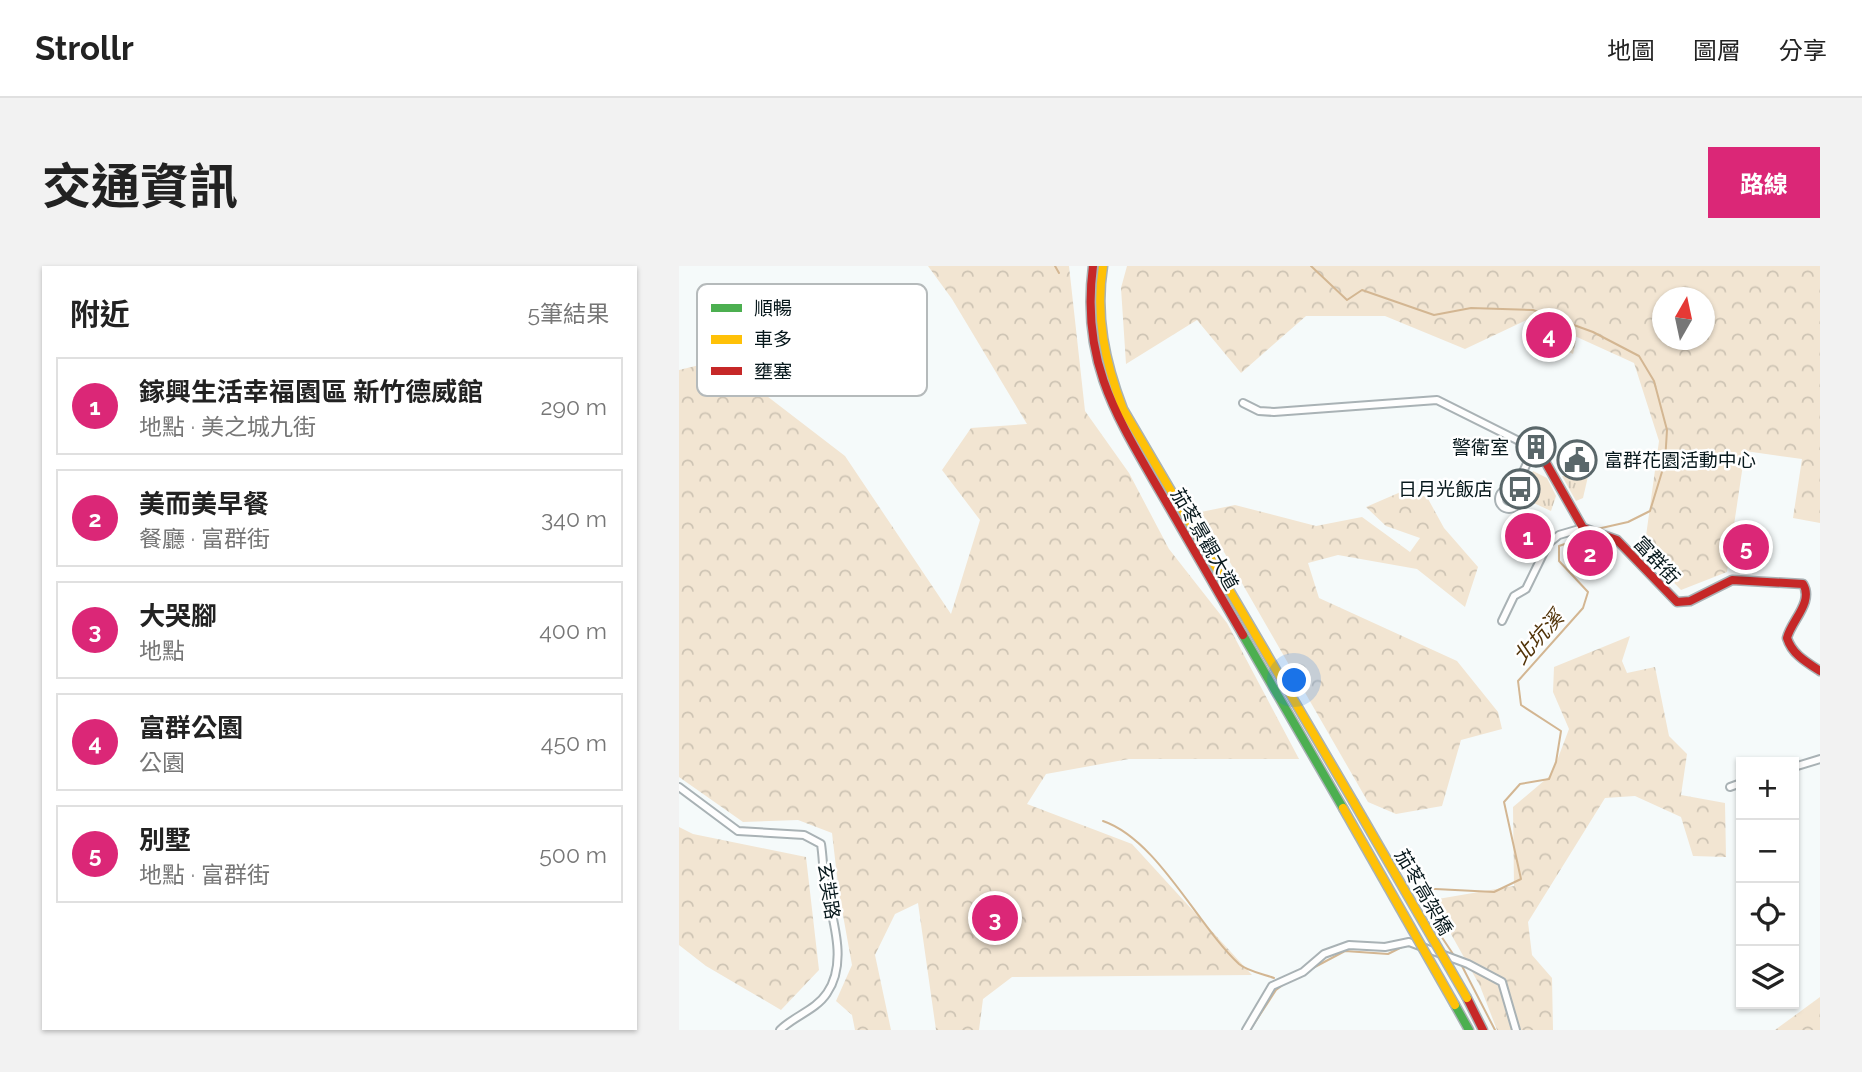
<!DOCTYPE html>
<html lang="zh-TW">
<head>
<meta charset="utf-8">
<style>
	body { margin:0; font-family:Raleway,"Noto Sans TC",sans-serif; background:#f2f2f2; color:#222 }
	.controls { position:absolute; right:21px; bottom:21px; display:grid; overflow:hidden; border-radius:0px; box-shadow:0 2px 5px #0004 }
	.controls button { width:63px; height:63px; display:grid; place-items:center; padding:0; border:0; border-bottom:2px solid #e0e0e0; background:#fff; color:#222; font:35px sans-serif }
	.compass { position:absolute; left:973px; top:21px; width:63px; height:63px; border-radius:50%; background:#fff; box-shadow:0 2px 5px #0004; rotate:9deg }
	.you { position:absolute; left:616px; top:415px; width:24px; height:24px; margin:-18px; border:5px solid #fff; border-radius:50%; background:#1a73e8; box-shadow:0 0 0 10px #1a73e833 }
	.badge { display:grid; place-items:center; width:46px; height:46px; border-radius:50%; background:#db2777; color:#fff; font-size:23px; font-weight:700 }
	.pin { position:absolute; translate:-50% -50%; border:4px solid #fff; box-shadow:0 2px 7px #0006 }
	.list { margin:0; padding:0; list-style:none }
	h2 { display:flex; justify-content:space-between; align-items:center; height:91px; margin:0; padding:0 28px; font-size:30px }
	h2 small { font-size:23px; font-weight:400; color:#767676 }
	.list li { display:grid; grid-template-columns:46px 1fr auto; gap:21px; align-items:center; box-sizing:border-box; height:98px; margin:0 14px 14px; padding:0 14px; border:2px solid #e0e0e0; border-radius:0px }
	.list b { display:block; font-size:26px; white-space:nowrap }
	.list p { margin:0; font-size:23px; white-space:nowrap; color:#767676 }
	.list em { font-size:23px; font-style:normal; color:#767676 }
	.icon { flex:none; width:38px; height:38px; fill:none; stroke:currentColor; stroke-width:2; stroke-linecap:round; stroke-linejoin:round }
	.map { position:relative; flex:none; width:1141px; height:764px; overflow:hidden; border-radius:0px }
	header { display:flex; align-items:center; gap:42px; box-sizing:border-box; height:98px; padding:0 35px; background:#fff; border-bottom:2px solid #e0e0e0 }
	header strong { font-size:33px }
	nav { display:flex; gap:38px; margin-inline-start:auto; font-size:24px }
	.intro { display:flex; align-items:center; justify-content:space-between; box-sizing:border-box; height:168px; padding:0 42px }
	h1 { margin:0; font-size:49px }
	.button { padding:18px 32px; border-radius:0px; background:#db2777; color:#fff; font-size:24px; font-weight:700 }
	main { display:flex; gap:42px; padding:0 42px }
	aside { flex:1; background:#fff; border-radius:0px; box-shadow:0 2px 5px #0004 }
	.map>svg:first-child { display:block }
</style>
</head>
<body>
<header>
<strong>Strollr</strong>
<nav><a>地圖</a><a>圖層</a><a>分享</a></nav>
</header>
<div class="intro"><h1>交通資訊</h1><a class="button">路線</a></div>
<main>
<aside>
<h2>附近<small>5筆結果</small></h2>
<ul class="list">
<li><span class="badge">1</span><div><b>鎵興生活幸福園區 新竹德威館</b><p>地點 · 美之城九街</p></div><em>290 m</em></li>
<li><span class="badge">2</span><div><b>美而美早餐</b><p>餐廳 · 富群街</p></div><em>340 m</em></li>
<li><span class="badge">3</span><div><b>大哭腳</b><p>地點</p></div><em>400 m</em></li>
<li><span class="badge">4</span><div><b>富群公園</b><p>公園</p></div><em>450 m</em></li>
<li><span class="badge">5</span><div><b>別墅</b><p>地點 · 富群街</p></div><em>500 m</em></li>
</ul>
</aside>
<div class="map">
<svg width="1141" height="764" viewBox="0 0 1141 764">
	<defs>
		<pattern id="grass-tufts" width="24" height="20" patternUnits="userSpaceOnUse" patternTransform="scale(1.75)"><rect width="24" height="20" fill="#f2e5d2"/><path d="M3 7l-1-3M5 7V3M7 7l1-3M15 17l-1-3M17 17v-4M19 17l1-3" fill="none" stroke="#cec4b4"/></pattern>
		<pattern id="forest-crowns" width="20" height="18" patternUnits="userSpaceOnUse" patternTransform="scale(1.75)"><rect width="20" height="18" fill="#f2e5d2"/><path d="M2 6a3 3 0 1 1 6 0M12 15a3 3 0 1 1 6 0" fill="none" stroke="#cec4b4"/></pattern>
	</defs>
	<rect width="100%" height="100%" fill="#f5fafa"/>
	<g fill="url(#grass-tufts)">
		<path d="M859,58l38,17 -3,13 -50,-24z"/>
		<path d="M854,205l14,7 9,18 -5,15 -30,-14z"/>
		<path d="M910,206l-6,26 -7,3 -14,-25z"/>
	</g>
	<g fill="url(#forest-crowns)" fill-rule="evenodd">
		<path d="M249,0h141l16,145 44,62 40,76 58,74 72,136h-170l-83,15 -19,30 105,40 120,131 -240,2 -29,22 -4,31h-43l-18,-127 -23,11 -20,41 16,75h-36l-3,-15 -16,-14 16,-36 -13,-72 -7,-60 -34,-13 -55,2 -64,-45v-407l41,-10 125,96 106,158 29,-94 -38,-50 29,-42 56,-4 -75,-125z"/>
		<path d="M448,0h693v257l-27,-5 9,-59 -57,-8 -18,121 -46,18 -34,-35 -1,-19 13,-95 -25,-78 -101,-46 -68,32 -80,-33h-79l-65,57 -44,-53 -71,44 -5,-76zM984,32h42v42h-42z"/>
		<path d="M724,225l24,6 17,31 34,39 -13,40 -48,-38 -79,-14 -30,8 11,35 138,63 41,51 4,17 -41,11 -19,66 -46,8 -28,-12 -167,-290 34,-7 81,21 46,-9 48,35 10,-14 -34,-12 -20,-19z"/>
		<path d="M951,370l-8,25 5,12 28,-6 14,69 18,18 -6,41 44,8 1,54 -33,-1 -12,-39 -46,-21 -30,2 -77,124 4,33 20,23 1,52h-56l-17,-44 -48,-86 82,-14 -1,-79 39,-33 17,-45 -16,-37 1,-25z"/>
		<path d="M0,561l14,7 113,23 13,113 -38,40 -75,-44 -27,-21z"/>
		<path d="M1141,731v33h-45z"/>
	</g>
	<g fill="none" stroke-linecap="round" stroke-linejoin="round">
		<g stroke="#d3b692" stroke-width="2">
			<path d="M376,0l4,7"/>
			<path d="M632,0l36,34 15,-10 72,25 37,-7 62,2 60,22 46,24 15,25 13,49 -2,32 -15,49 -22,11 -31,7"/>
			<path d="M424,555c55,19 94,104 136,143 8,7 24,10 35,14"/>
			<path d="M774,688l-16,-24 -21,-42 78,4 27,-13 -17,-77 16,-18 29,-5 7,-17 5,-31 -40,-26 -3,-24 65,-73 5,-16 -29,-31v-15l20,-7"/>
			<path d="M783,700l33,64"/>
			<path d="M632,703l34,-18 43,3 16,-8"/>
			<path d="M571,764l26,-40 8,-6"/>
		</g>
		<g stroke="#a9b2b5" stroke-width="10">
			<g id="street">
				<path d="M564,137l16,8 15,1 163,-12 92,46 8,-5 5,9v8"/>
				<circle cx="830" cy="233" r="10"/>
				<path d="M835,225l14,-30 6,-4"/>
				<path d="M823,355l12,-25 12,-7 22,-45 11,-9 24,-7"/>
				<path d="M1115,501l26,-8"/>
				<path d="M0,521l59,44 66,4 17,9c2,13 2,26 4,38 6,34 24,79 2,111 -11,17 -33,23 -47,37"/>
				<path d="M1051,521l11,-4"/>
				<path d="M567,764l26,-44 31,-14 21,-18 25,-9 36,2 24,-5 59,22 34,18 14,48"/>
			</g>
		</g>
		<g stroke="#a9b2b5" stroke-width="11">
			<g id="fast">
				<path d="M564,369l100,173"/>
				<path d="M776,739l14,25"/>
			</g>
		</g>
		<g stroke="#a9b2b5" stroke-width="11">
			<path id="slow" d="M424,0c-8,50 2,96 20,143l230,392"/>
		</g>
		<g stroke="#a9b2b5" stroke-width="11">
			<g id="jam">
				<path d="M414,0c-13,98 26,154 72,234 26,45 52,90 78,135"/>
				<path d="M850,180l5,11 12,6 37,65 34,12 60,62 13,-1 42,-21 71,4c11,18 -12,37 -16,54 5,16 19,24 33,33"/>
				<path d="M788,732l16,32"/>
			</g>
		</g>
		<use href="#street" stroke="#fefefe" stroke-width="6"/>
		<use href="#fast" stroke="#4caf50" stroke-width="8"/>
		<use href="#slow" stroke="#ffc107" stroke-width="8"/>
		<use href="#jam" stroke="#c62828" stroke-width="8"/>
		<g stroke="#a9b2b5" stroke-width="11" stroke-linecap="butt">
			<g id="slow-bridge">
				<path d="M674,535l114,197"/>
				<path d="M664,542l112,197"/>
			</g>
		</g>
		<use href="#slow-bridge" stroke="#ffc107" stroke-width="8"/>
	</g>
	<defs>
		<g id="building-ring" transform="scale(2.0125)"><circle r="9.5" fill="#fff" stroke="#5a676a" stroke-width="1.5"/><path d="M-4-6H4V6H1V3H-1V6H-4ZM-2.5-4.3h1.7v1.8h-1.7ZM.8-4.3h1.7v1.8H.8ZM-2.5-1h1.7V.8h-1.7ZM.8-1h1.7V.8H.8Z" fill="#5a676a"/></g>
		<g id="civic-ring" transform="scale(2.0125)"><circle r="9.5" fill="#fff" stroke="#5a676a" stroke-width="1.5"/><path d="M-.6-6.5H3V-4.5H.6V-3L4-1V1h2V6H-6V1h2V-1L-.6-3ZM-1.2 2.5V6h2.4V2.5Z" fill="#5a676a"/></g>
		<g id="bus-ring" transform="scale(2.0125)"><circle r="9.5" fill="#fff" stroke="#5a676a" stroke-width="1.5"/><path d="M-5-6H5V4H4V6H2V4H-2V6H-4V4H-5ZM-3.5-4V0h7V-4ZM-3.5 1.2v1.5H-2V1.2ZM2 1.2v1.5H3.5V1.2Z" fill="#5a676a"/></g>
	</defs>
	<g fill-rule="evenodd">
		<use href="#building-ring" x="857" y="181"/>
		<use href="#civic-ring" x="898" y="194"/>
		<use href="#bus-ring" x="841" y="223"/>
	</g>
	<g text-anchor="middle" dominant-baseline="central" stroke-width="5" stroke-linejoin="round" paint-order="stroke">
		<g font-size="19" fill="#07181c" stroke="#fff" text-anchor="end">
			<text x="830" y="181">警衛室</text>
			<text x="925" y="194" text-anchor="start">富群花園活動中心</text>
			<text x="814" y="223">日月光飯店</text>
		</g>
		<g font-size="19" fill="#07181c" stroke="#fff">
			<text transform="translate(526 273) rotate(60)">茄苳景觀大道</text>
			<text transform="translate(978 294) rotate(47)">富群街</text>
			<text transform="translate(150 625) rotate(81)">玄奘路</text>
			<text transform="translate(745 626) rotate(60)">茄苳高架橋</text>
		</g>
		<g font-size="21" font-style="italic" fill="#513308" stroke="#fff">
			<text transform="translate(859 371) rotate(-48)">北坑溪</text>
		</g>
	</g>
	<rect x="18" y="18" width="230" height="112" rx="10" fill="#fff" stroke="#b5babb" stroke-width="2"/>
	<rect x="32" y="38" width="31" height="8" fill="#4caf50"/>
	<rect x="32" y="69" width="31" height="9" fill="#ffc107"/>
	<rect x="32" y="101" width="31" height="8" fill="#c62828"/>
	<g font-size="19" fill="#07181c">
		<text x="75" y="49">順暢</text>
		<text x="75" y="80">車多</text>
		<text x="75" y="112">壅塞</text>
	</g>
</svg>
<div class="controls">
<button>+</button>
<button>−</button>
<button><svg class="icon" aria-label="locate" viewBox="0 0 24 24"><circle cx="12" cy="12" r="6"/><path d="M12 2v4M12 18v4M2 12h4M18 12h4"/></svg></button>
<button><svg class="icon" aria-label="layers" viewBox="0 0 24 24"><path d="M12 4l9 5-9 5-9-5zM3 14l9 5 9-5"/></svg></button>
</div>
<svg class="compass" viewBox="-18 -18 36 36"><path d="M0-13l5 13h-10z" fill="#e53935"/><path d="M0 13l5-13h-10z" fill="#767676"/></svg>
<div class="you"></div>
<div class="pin badge" style="left:849px;top:270px">1</div>
<div class="pin badge" style="left:911px;top:287px">2</div>
<div class="pin badge" style="left:316px;top:652px">3</div>
<div class="pin badge" style="left:870px;top:69px">4</div>
<div class="pin badge" style="left:1067px;top:281px">5</div>
</div>
</main>
</body>
</html>
